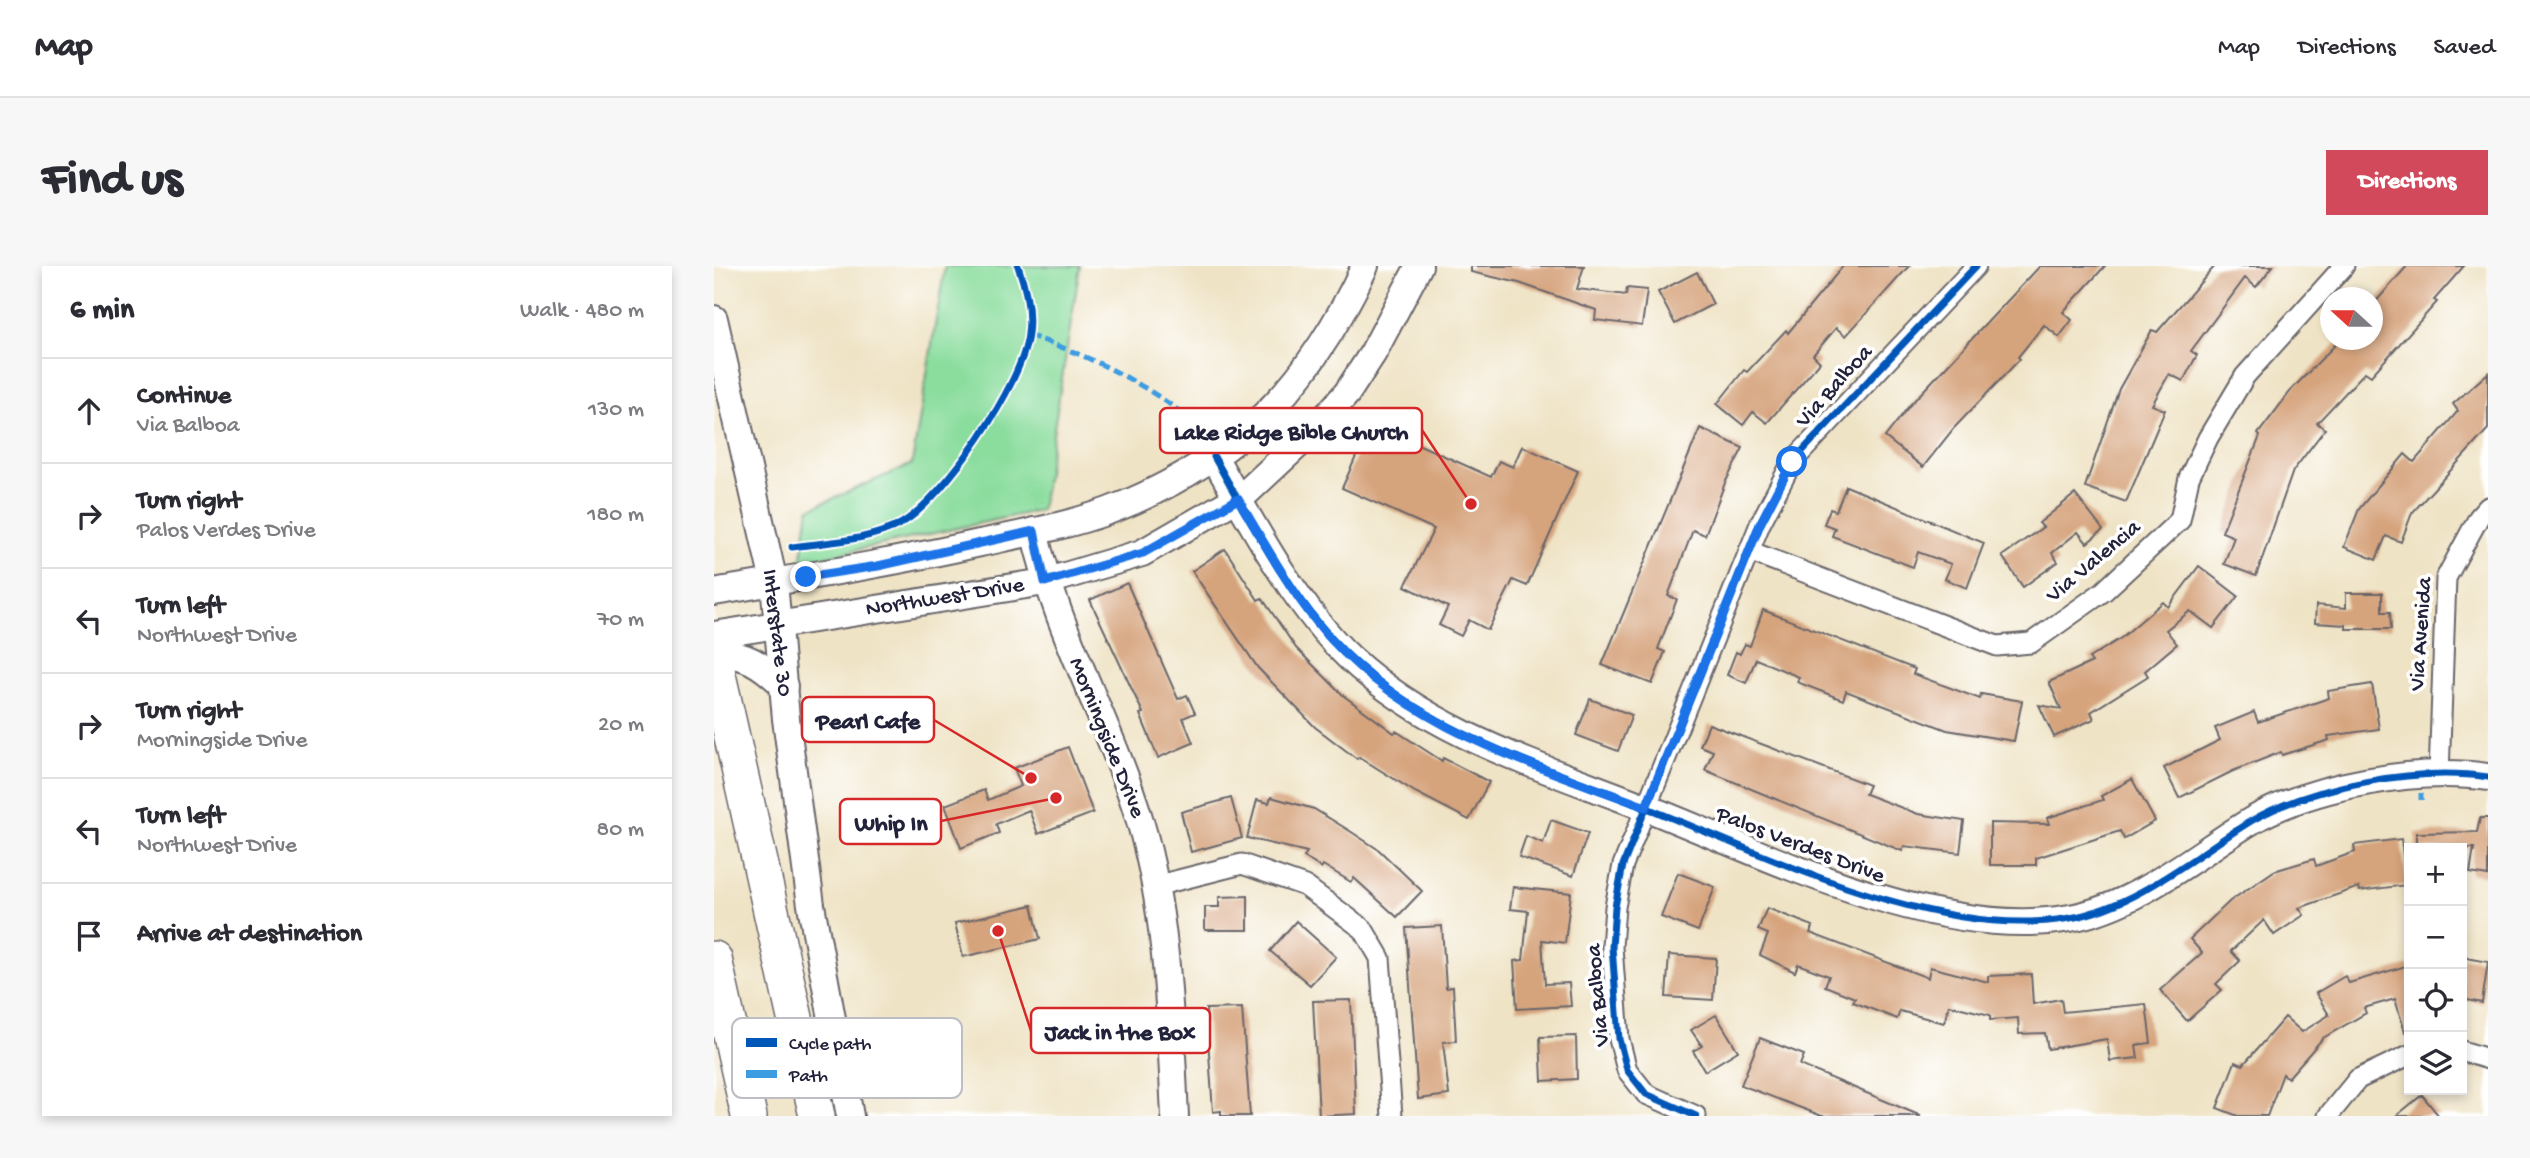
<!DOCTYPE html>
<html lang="en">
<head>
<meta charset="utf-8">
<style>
	body { margin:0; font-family:"Gochi Hand",sans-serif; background:#f7f7f7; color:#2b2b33 }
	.controls { position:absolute; right:21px; bottom:21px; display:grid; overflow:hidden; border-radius:0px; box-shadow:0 4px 10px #0003 }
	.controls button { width:63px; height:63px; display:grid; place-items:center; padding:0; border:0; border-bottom:2px solid #e1e1e2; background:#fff; color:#2b2b33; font:35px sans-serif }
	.compass { position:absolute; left:1606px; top:21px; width:63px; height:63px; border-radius:50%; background:#fff; box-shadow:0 4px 10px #0003; rotate:291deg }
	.stop { position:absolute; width:21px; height:21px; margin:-16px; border:5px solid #1a73e8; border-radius:50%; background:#fff }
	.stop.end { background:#1a73e8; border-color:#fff; box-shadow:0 2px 7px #0008 }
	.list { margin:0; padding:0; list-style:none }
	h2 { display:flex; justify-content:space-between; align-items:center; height:91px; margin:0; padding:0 28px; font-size:30px }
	h2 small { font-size:23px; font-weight:400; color:#7c7c81 }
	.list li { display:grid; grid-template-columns:46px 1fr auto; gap:21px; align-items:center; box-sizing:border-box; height:105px; padding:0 28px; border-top:2px solid #e1e1e2 }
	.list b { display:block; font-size:26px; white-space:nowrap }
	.list p { margin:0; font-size:23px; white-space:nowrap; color:#7c7c81 }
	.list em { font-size:23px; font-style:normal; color:#7c7c81 }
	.icon { flex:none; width:38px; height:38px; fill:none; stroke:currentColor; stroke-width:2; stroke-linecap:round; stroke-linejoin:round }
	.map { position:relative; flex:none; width:1774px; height:850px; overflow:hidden; border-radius:0px }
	header { display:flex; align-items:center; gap:42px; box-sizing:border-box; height:98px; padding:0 35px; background:#fff; border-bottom:2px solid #e1e1e2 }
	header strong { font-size:33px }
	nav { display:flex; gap:38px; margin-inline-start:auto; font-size:24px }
	.intro { display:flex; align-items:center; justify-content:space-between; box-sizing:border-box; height:168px; padding:0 42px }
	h1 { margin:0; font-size:49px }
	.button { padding:18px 32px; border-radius:0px; background:#d1495b; color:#fff; font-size:24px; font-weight:700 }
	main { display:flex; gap:42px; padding:0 42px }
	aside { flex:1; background:#fff; border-radius:0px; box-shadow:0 4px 10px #0003 }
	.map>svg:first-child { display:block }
</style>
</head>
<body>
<header>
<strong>Map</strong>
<nav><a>Map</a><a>Directions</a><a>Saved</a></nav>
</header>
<div class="intro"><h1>Find us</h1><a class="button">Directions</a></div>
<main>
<aside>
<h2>6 min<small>Walk · 480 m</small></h2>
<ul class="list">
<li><svg class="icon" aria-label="ahead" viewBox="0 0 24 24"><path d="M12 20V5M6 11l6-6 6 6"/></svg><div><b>Continue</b><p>Via Balboa</p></div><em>130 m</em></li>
<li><svg class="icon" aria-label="right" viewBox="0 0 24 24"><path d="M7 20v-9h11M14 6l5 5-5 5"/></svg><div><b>Turn right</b><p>Palos Verdes Drive</p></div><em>180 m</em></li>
<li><svg class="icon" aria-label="left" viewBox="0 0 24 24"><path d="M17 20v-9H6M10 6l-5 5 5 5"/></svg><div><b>Turn left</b><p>Northwest Drive</p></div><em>70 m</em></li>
<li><svg class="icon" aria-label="right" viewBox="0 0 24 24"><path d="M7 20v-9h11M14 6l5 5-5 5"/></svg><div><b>Turn right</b><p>Morningside Drive</p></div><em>20 m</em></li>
<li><svg class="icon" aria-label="left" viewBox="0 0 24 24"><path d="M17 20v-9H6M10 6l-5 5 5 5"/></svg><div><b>Turn left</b><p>Northwest Drive</p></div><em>80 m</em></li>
<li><svg class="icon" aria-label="arrive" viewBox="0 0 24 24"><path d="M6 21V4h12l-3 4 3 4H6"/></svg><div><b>Arrive at destination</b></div></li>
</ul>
</aside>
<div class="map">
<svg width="1774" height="850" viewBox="0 0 1774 850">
	<rect width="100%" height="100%" fill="#fff"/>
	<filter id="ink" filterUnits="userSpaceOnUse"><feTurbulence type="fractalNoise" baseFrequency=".0143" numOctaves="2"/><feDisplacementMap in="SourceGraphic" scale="14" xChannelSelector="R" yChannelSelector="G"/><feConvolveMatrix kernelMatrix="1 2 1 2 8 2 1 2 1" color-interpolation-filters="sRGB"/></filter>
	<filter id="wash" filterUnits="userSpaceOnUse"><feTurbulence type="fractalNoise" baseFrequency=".00686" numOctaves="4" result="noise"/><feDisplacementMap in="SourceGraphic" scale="28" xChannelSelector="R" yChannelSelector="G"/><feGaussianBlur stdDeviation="1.57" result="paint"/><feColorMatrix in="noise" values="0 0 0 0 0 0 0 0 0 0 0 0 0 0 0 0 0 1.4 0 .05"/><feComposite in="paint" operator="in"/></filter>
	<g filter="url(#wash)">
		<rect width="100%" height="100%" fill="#efe3c5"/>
		<path fill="#8bdd9e" stroke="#56806c" stroke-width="2" d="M231,0h135l-39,244 -240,52 8,-53 103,-45z"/>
		<g id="blocks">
			<g fill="#d5a37c">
				<path d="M757,0h113l-7,23 49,6 1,-7 20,2 -5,36 -47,-6 1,-10 -77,-27 -48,-11z"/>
				<path d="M1129,0h66l-63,70 -10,-8 -23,27 7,7 -53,61 -14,-11 -10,13 -26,-21 27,-34 3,2 39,-42 2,3z"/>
				<path d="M1326,0h65l-42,46 9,8 -13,17 -15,-12 -26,32 2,2 -66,69 -31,39 -38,-30 25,-32z"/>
				<path d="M1501,0h58l-17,21 -11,-9 -54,73 6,4 -14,26 -14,-7 -17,31 13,5 -39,92 -41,-15 34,-98 33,-59 5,2z"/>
				<path d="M1693,0h57l-30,34 3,2 -66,74 -6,-4 -48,51 8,6 -32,42 -37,105 -32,-12 10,-27 -12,-5 38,-96 -2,-2 35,-46 47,-48h32v-34z"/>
				<path d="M983,6l16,32 -38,20 -17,-32z"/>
				<path d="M1774,107v56l-76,84 -11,29 -15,-6 -10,24 -32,-13 15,-38 46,-55 9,8 44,-51 -5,-7z"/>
				<path d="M657,157l120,54 8,-16 14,6 9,-21 56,25 -51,115 -14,-6 -25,50 -19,-10 -8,16 -22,-11 9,-18 -43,-21 29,-57 -92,-41z"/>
				<path d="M986,162l43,20 -18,35 -20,52 -12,-5 -25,66 9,3 -19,50 7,3 -13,32 -50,-19z"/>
				<path d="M1132,220l138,57 -17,45 -22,-9 6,-15 -33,-12 -5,15 -81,-31 3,-8 -11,-4 6,-15 6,2z"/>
				<path d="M1361,228l28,36 -16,13 -9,-11 -26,21 6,9 -35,25 -21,-31 41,-29 -4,-4z"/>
				<path d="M511,283l33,51 4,-2 34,50 48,48 50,37 2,-2 46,30 1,-3 46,24 -20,38 -54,-28 -56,-35 -2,2 -42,-32 -57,-59 -66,-97z"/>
				<path d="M1485,300l39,30 -25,32 -23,-17 -24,19 11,14 -32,27 3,5 -57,36 3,7 -40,18 -15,-32 22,4 -12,-27 43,-20 -3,-4 32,-20 42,-36 5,5z"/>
				<path d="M413,317l51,116 9,-4 8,18 -12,5 10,25 -35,15 -18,-44 3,-1 -53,-113z"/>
				<path d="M1632,327h36v19h8l1,17h-45v-4l-31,-2 1,-18 30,3z"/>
				<path d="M1049,344l152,59 -2,5 67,25 1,-5 41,7 -8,40 -67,-11 -101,-39 -3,9 -46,-18 2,-5 -43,-18 -10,24 -19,-8 9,-23 4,2 5,-10 5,2z"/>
				<path d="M1658,418l7,45 -51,7 1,4 -47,15 -1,-3 -48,19 -54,27 -15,-30 56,-28 -5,-12 39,-16 4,10 71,-24 -1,-7z"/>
				<path d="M876,433l42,16 -14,36 -42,-16z"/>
				<path d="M995,458l160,61 -4,9 53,20 46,7 -4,32 -56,-7 -2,5 -197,-81 8,-19 -13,-5z"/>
				<path d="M354,481l25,66 -55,21 -9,-24 -33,14 3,9 -38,15 -16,-43 39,-15 4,10 33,-14 -7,-18z"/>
				<path d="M1418,513l23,42 -31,18 -4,-8 -84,27v7h-46v-42l59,1 -2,-6 56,-18 -2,-4z"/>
				<path d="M557,531l43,12 36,22 29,19 43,41 -25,26 -43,-39 -3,4 -28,-17 -2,3 -17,-11 3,-5 -60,-14 10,-38 12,3z"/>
				<path d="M517,532l11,40 -51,14 -10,-40z"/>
				<path d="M1766,552h8v58l-18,-3 4,-25h-58v-15l61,-1z"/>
				<path d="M837,554l37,13 -15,43 -54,-19 7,-21 17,7z"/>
				<path d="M1687,573l6,46 -47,6 -1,-4 -60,21 5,7 -30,20 -10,-15 -33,31 9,10 -24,23 6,6 -35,31 -27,-31 42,-37 -12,-14 40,-38 44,-30 40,-12 2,7 39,-14 -1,-7z"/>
				<path d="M964,607l37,14 -17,44 -37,-14z"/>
				<path d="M799,621l58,6 -6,50 -23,-3 3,44 24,-1 2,23 -54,3 -3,-48 9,-1 5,-49 -18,-2z"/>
				<path d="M534,630v34h-43v-23h14v-10z"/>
				<path d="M318,639l8,34 -77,18 -8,-34z"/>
				<path d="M1053,642l46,18 -3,7 118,45 2,-11 58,15v-6l43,-2 2,30 28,-5 2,13 83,-8 5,39 -15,2 2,13 -28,3 -3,-22 -59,10 -3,-16 -26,1 -1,-16 -28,2v-5l-41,-10 -5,18 -44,-12 -3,8 -44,-17 2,-4 -30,-12 4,-10 -31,-12 -3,8 -35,-17 8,-21 -10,-4z"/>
				<path d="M582,655l40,36 -26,28 -40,-34z"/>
				<path d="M728,660l4,62 7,-1 3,54 -13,1 6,53 -31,4 -12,-171z"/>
				<path d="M955,689l47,3 -3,42 -47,-3z"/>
				<path d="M1748,691l26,5 -6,41 -20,-4z"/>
				<path d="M1695,699v66l-4,1 -10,-33 -31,9 2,5 -43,25 -35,40 -5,-4 -16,42h-29l-21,-8 18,-46 8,3 42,-48 17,15 27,-17 -13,-22 29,-17 4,7z"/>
				<path d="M637,734l5,114 -37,2 -6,-115z"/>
				<path d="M528,742l8,108h-29v-5l-8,1 -7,-103z"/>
				<path d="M1002,749l22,36 -33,20 -12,-20 9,-5 -11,-16z"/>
				<path d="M862,770l1,43 -35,2 -2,-44z"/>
				<path d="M1046,772l44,17 -4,10 121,51h-99l-81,-31z"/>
				<path d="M1708,829l17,21h-43z"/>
			</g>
		</g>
	</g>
	<g filter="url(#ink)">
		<use href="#blocks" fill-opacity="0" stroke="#6a666b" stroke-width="2"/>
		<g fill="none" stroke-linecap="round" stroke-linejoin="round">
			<g stroke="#6a666b" stroke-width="23">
				<g id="street">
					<path d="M1035,285l248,95 34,-3 73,-52 76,-71 9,-42 19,-40 37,-62 99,-110"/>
					<path d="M1725,509l7,-197 33,-61 9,-10"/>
					<path d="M441,620l87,-22 63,22 58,43 17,29 12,158"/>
					<path d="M1748,785l26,8"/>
					<path d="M982,850l-50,-22 -19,-24 -8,-31 -7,-92 3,-40 8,-42 137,-341 32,-62 184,-196"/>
					<path d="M1614,850l30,-37 51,-24"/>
				</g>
			</g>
			<g stroke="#6a666b" stroke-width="30">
				<g id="secondary">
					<path d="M0,53l60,263 12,137 25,186 39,211"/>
					<path d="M500,191c37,65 82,150 136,201 85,79 197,110 302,152 118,47 289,132 418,108 67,-12 124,-62 181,-97 62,-36 166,-54 237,-44"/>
					<path d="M320,265c23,102 76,191 106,290 28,94 30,197 35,295"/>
					<path d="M0,326c89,-15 177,-29 266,-49 42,-9 87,-17 128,-32 50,-18 111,-53 149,-89 46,-42 82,-100 108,-156"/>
					<path d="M0,369l331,-53 97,-29 104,-60 73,-68 28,-32 26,-40 46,-87"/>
					<path d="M0,390c29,-6 50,10 70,30"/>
				</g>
			</g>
			<g stroke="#6a666b" stroke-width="38">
				<g id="highway">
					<path d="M0,391l103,459"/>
					<path d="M0,693l35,157"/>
				</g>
			</g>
			<use href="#street" stroke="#fff" stroke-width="19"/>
			<use href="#secondary" stroke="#fff" stroke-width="26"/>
			<use href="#highway" stroke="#fff" stroke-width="35"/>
			<g stroke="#3c9ce2" stroke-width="5" stroke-dasharray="10 5" stroke-linecap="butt">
				<path d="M314,69c56,19 108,43 155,79"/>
				<path d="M1707,527v7"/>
			</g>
			<g stroke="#fff" stroke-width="11">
				<g id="cycleway">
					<path d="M500,191c37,65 82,150 136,201 85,79 197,110 302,152 118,47 289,132 418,108 67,-12 124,-62 181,-97 62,-36 166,-54 237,-44"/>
					<path d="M78,281c35,-5 78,-6 110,-24 42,-25 121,-139 126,-189 3,-23 -2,-46 -10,-68"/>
					<path d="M982,850l-50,-22 -19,-24 -8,-31 -7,-92 3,-40 8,-42 137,-341 32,-62 184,-196"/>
				</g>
			</g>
			<use href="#cycleway" stroke="#0057b8" stroke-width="7"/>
		</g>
	</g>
	<g fill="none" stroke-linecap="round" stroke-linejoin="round" filter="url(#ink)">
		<path stroke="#1a73e8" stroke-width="9" d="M92,311l72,-11 156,-35 11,51 98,-29 95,-54c23,39 52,91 81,126 81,101 211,138 327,182l114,-283 32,-62"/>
	</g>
	<g text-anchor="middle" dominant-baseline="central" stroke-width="7" stroke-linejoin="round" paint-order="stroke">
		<g font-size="23" fill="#22223b" stroke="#fff">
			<text transform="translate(1121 121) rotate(-48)">Via Balboa</text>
			<text transform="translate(1380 296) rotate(-40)">Via Valencia</text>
			<text transform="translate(231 332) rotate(-9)">Northwest Drive</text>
			<text transform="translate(62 367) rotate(83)">Interstate 30</text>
			<text transform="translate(1708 368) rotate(-86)">Via Avenida</text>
			<text transform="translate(392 472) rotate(68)">Morningside Drive</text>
			<text transform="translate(1086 580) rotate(21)">Palos Verdes Drive</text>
			<text transform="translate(885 729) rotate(-95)">Via Balboa</text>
		</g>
	</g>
	<rect x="18" y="752" width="230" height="80" rx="10" fill="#fff" stroke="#bdbdc4" stroke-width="2"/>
	<rect x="32" y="772" width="31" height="9" fill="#0057b8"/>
	<rect x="32" y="804" width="31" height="8" fill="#3c9ce2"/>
	<g font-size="19" fill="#22223b">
		<text x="75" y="783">Cycle path</text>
		<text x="75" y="815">Path</text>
	</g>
	<path fill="none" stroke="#d62828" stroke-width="2.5" d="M757 238L708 164M317 512L220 454M342 532L227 555M284 665L317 765"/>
	<g fill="#d62828" stroke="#fff" stroke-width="2.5">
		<circle cx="757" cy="238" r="7"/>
		<circle cx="317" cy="512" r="7"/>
		<circle cx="342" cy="532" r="7"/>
		<circle cx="284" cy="665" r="7"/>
	</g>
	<g fill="#fff" stroke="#d62828" stroke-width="2.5">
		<rect x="446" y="142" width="262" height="45" rx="7"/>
		<rect x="88" y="431" width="132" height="45" rx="7"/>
		<rect x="126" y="533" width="101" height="45" rx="7"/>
		<rect x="317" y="742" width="179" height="45" rx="7"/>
	</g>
	<g font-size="24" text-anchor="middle" font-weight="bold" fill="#22223b">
		<text x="577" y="173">Lake Ridge Bible Church</text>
		<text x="154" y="462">Pearl Cafe</text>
		<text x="177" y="564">Whip In</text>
		<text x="406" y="773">Jack in the Box</text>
	</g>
</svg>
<div class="controls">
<button>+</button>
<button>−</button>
<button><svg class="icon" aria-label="locate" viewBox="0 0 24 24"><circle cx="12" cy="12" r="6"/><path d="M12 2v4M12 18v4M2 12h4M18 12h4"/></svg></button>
<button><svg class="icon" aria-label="layers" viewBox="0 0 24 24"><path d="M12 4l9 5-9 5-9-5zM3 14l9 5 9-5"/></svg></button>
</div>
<svg class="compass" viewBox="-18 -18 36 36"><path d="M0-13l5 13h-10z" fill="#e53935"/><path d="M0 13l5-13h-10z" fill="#7c7c81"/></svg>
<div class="stop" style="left:1078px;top:196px"></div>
<div class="stop end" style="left:92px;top:311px"></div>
</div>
</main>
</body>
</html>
